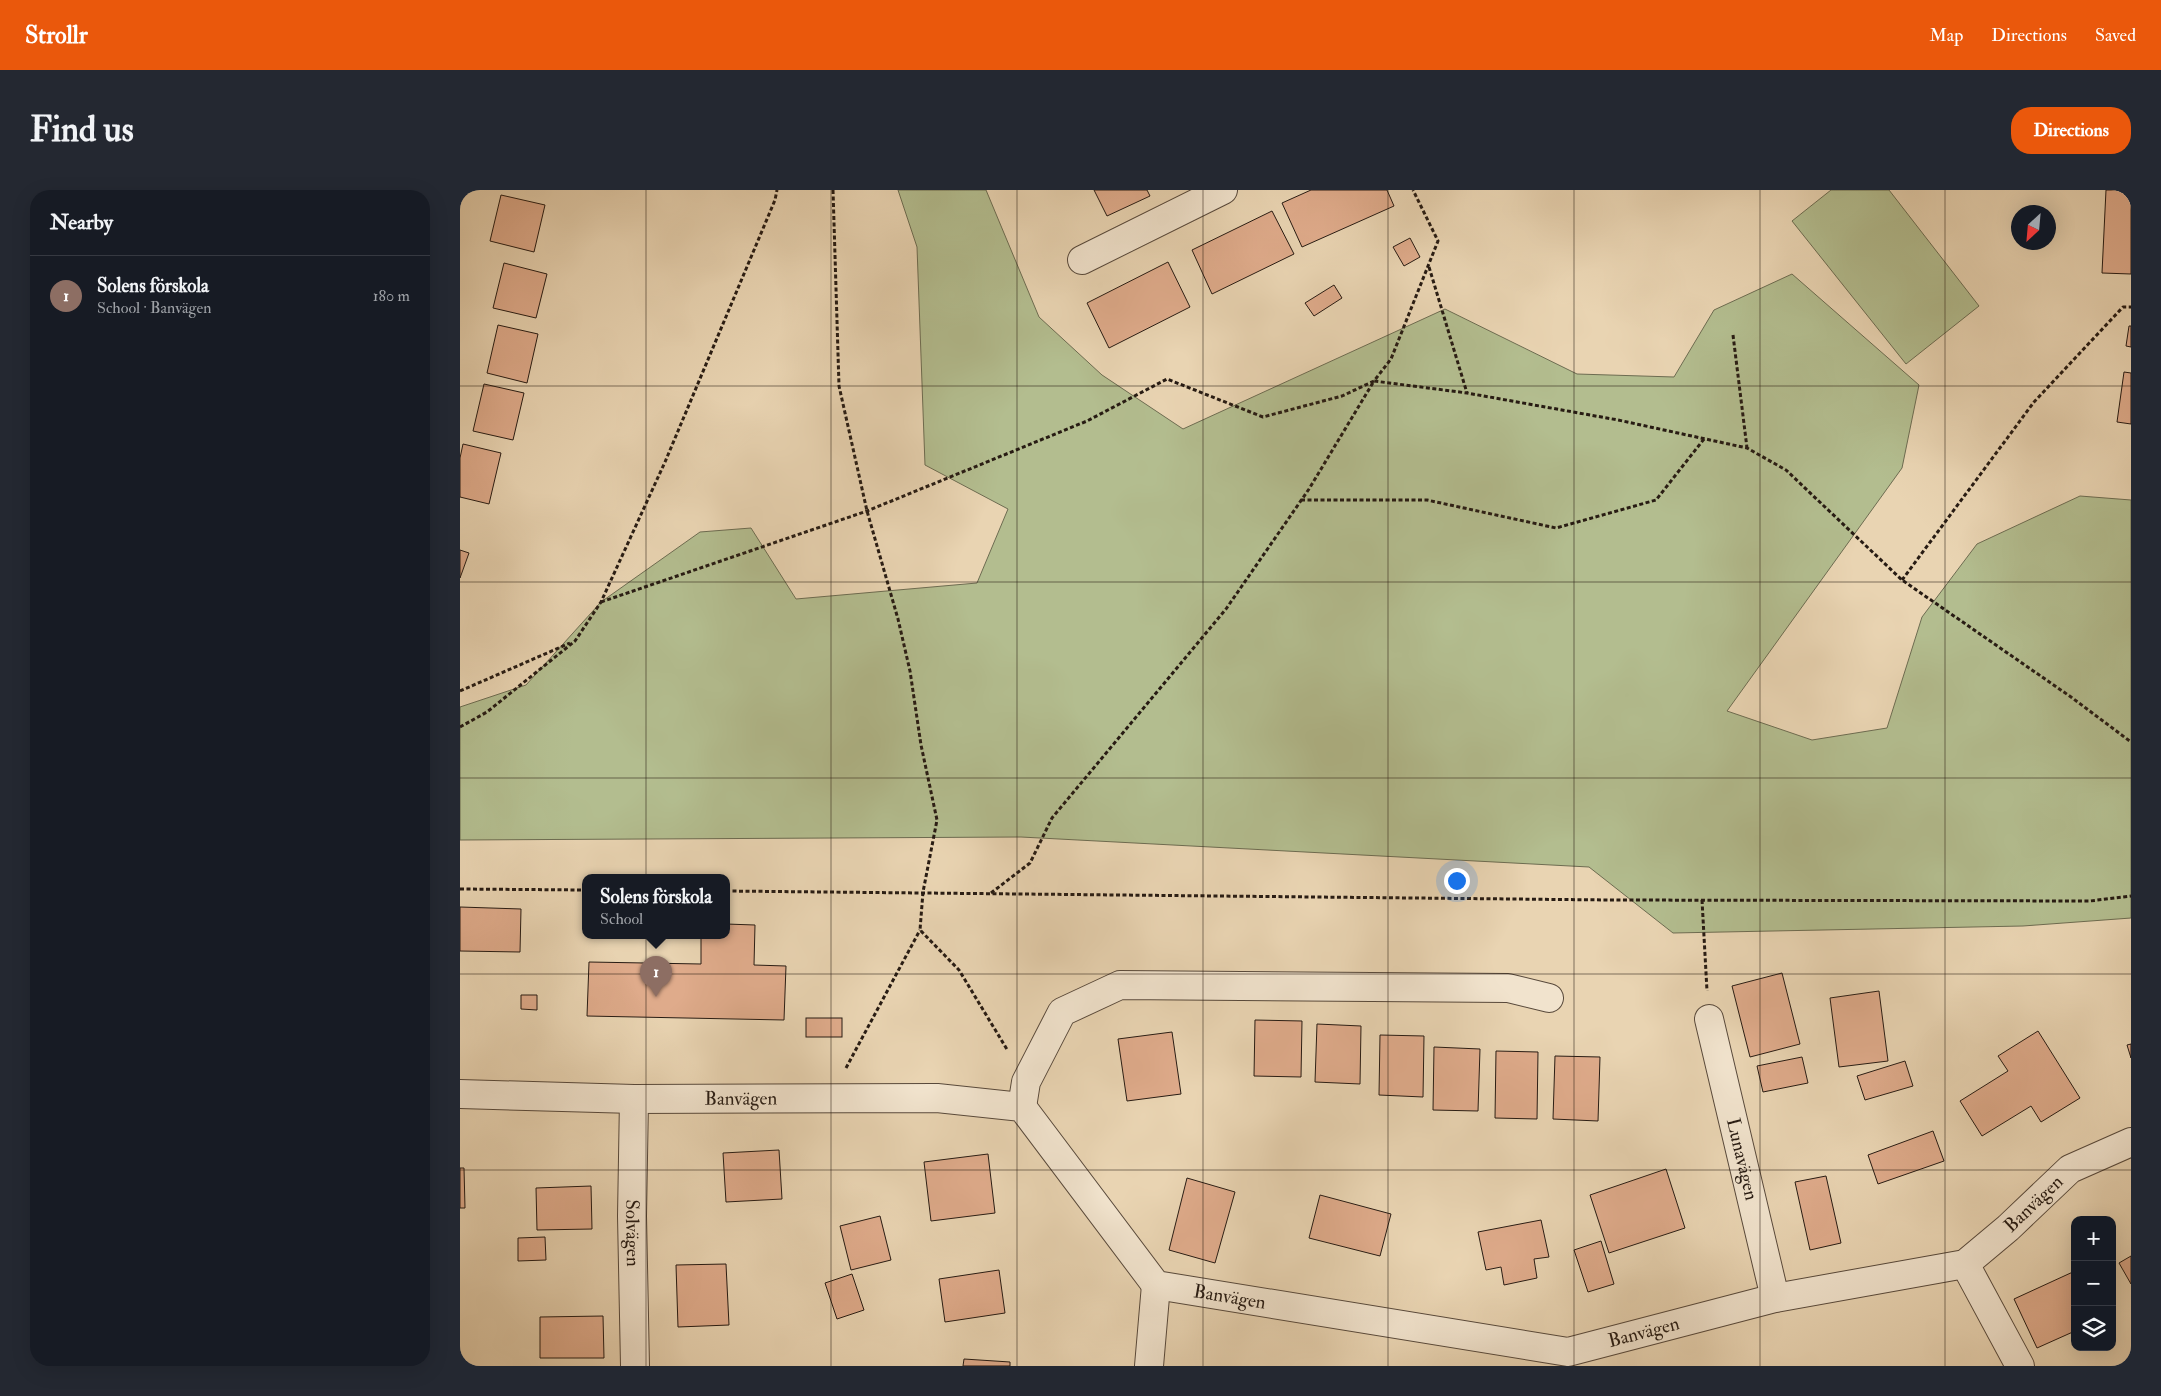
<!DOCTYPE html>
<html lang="en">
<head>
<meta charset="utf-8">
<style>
	body { margin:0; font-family:"IM FELL Double Pica",serif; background:#242831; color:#f1f3f6 }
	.controls { position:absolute; right:15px; bottom:15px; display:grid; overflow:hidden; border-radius:10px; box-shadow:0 5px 20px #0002 }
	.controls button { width:45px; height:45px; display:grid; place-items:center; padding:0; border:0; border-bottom:1px solid #363941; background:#171b24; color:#f1f3f6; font:25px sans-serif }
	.compass { position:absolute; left:1551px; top:15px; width:45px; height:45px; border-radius:50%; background:#171b24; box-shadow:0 5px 20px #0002; rotate:206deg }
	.you { position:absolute; left:996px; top:690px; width:18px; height:18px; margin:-12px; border:4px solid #fff; border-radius:50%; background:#1a73e8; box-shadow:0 0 0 8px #1a73e833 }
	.badge { display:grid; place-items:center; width:32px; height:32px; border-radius:50%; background:#ea580c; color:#fff; font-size:16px; font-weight:700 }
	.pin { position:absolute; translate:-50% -41px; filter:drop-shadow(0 1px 2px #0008) }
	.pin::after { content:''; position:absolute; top:26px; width:18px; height:15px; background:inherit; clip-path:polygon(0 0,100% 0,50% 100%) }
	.popup { position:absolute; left:122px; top:684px; width:148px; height:65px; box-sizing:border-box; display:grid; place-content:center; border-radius:10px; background:#171b24; filter:drop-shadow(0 1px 4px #0005); font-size:16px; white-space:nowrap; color:#9ea1a6 }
	.popup b { font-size:19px; color:#f1f3f6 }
	.popup::after { content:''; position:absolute; left:50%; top:100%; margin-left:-10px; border:10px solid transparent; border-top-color:#171b24 }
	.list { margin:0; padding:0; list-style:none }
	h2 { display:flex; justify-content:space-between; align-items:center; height:65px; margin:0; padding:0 20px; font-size:21px }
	h2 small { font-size:16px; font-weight:400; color:#9ea1a6 }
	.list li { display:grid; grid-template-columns:32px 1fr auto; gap:15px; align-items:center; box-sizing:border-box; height:80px; padding:0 20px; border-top:1px solid #363941 }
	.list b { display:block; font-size:19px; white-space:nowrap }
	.list p { margin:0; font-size:16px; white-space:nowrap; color:#9ea1a6 }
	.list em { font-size:16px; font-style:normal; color:#9ea1a6 }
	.icon { flex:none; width:28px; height:28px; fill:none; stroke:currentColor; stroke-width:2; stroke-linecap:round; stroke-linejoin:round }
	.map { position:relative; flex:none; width:1671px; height:1176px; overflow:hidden; border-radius:20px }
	header { display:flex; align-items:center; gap:30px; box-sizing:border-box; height:70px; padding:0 25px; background:#ea580c; color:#fff }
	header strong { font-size:24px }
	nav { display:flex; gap:28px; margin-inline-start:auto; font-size:18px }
	.intro { display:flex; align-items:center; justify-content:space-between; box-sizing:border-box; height:120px; padding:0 30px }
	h1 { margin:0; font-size:35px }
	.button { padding:12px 22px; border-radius:20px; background:#ea580c; color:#fff; font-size:18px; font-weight:700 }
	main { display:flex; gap:30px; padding:0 30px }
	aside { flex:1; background:#171b24; border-radius:20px; box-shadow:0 5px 20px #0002 }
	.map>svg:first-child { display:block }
</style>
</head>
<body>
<header>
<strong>Strollr</strong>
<nav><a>Map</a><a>Directions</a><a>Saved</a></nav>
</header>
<div class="intro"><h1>Find us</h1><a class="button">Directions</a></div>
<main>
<aside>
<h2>Nearby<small></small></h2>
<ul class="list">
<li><span class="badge" style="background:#8d6e63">1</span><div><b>Solens förskola</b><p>School · Banvägen</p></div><em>180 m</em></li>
</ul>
</aside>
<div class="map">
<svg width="1671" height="1176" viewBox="0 0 1671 1176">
	<rect width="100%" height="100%" fill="#e9d4b2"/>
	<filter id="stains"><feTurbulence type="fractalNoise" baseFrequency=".004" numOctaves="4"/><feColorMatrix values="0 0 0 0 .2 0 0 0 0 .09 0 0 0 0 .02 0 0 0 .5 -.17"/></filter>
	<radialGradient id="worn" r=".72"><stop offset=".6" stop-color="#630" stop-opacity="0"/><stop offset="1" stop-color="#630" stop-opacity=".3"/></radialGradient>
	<g fill="#b3bd8f" stroke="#6d6c51">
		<path d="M438,0h88l53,127 63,58 81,54 262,-120 132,65 97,3 40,-67 78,-36 127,111 -17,83 -175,243 85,29 75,-12 35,-111 55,-73 103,-48 51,4v418l-108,8 -350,7 -84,-66 -568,-30 -561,3v-133l66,-22 75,-83 99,-70 51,-4 45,71 181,-16 31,-74 -83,-44 -8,-218z"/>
		<path d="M1371,0h58l90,116 -73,58 -114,-143z"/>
	</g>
	<g fill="#dfab8b" stroke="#271b13">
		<path d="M634,0h53l3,6 -43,20z"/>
		<path d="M851,0h76l7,16 -92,41 -20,-44z"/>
		<path d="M1646,0h25v84l-29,-1z"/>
		<path d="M41,5l44,10 -11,47 -44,-11z"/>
		<path d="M812,21l22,43 -82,40 -20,-44z"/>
		<path d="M950,48l10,19 -16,9 -11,-19z"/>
		<path d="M708,72l22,45 -81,41 -22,-45z"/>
		<path d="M44,73l43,11 -11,44 -43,-10z"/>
		<path d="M874,95l8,13 -28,18 -9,-13z"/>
		<path d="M38,135l40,9 -11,49 -40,-10z"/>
		<path d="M1669,136h2v21l-5,-1z"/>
		<path d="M1664,182l7,1v51l-14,-2z"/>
		<path d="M24,194l40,9 -11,47 -40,-9z"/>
		<path d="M3,254l38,9 -12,51 -29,-7v-39z"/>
		<path d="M0,360l9,3 -9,25z"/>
		<path d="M0,717l61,2 -1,43 -60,-1z"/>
		<path d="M266,734l29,1 -1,40 32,1 -2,54 -197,-4 2,-54 112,2v-28h25z"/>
		<path d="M1322,783l18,71 -50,13 -18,-71z"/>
		<path d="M1419,801l9,70 -49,6 -9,-69z"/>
		<path d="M61,805h16v15l-16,-1z"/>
		<rect x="346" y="828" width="36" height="19"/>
		<path d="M795,830l47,1 -1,56 -47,-1z"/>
		<path d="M857,834l44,2 -1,58 -45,-2z"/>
		<path d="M1578,841l42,67 -39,24 -10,-16 -49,30 -22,-35 48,-30 -10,-15z"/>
		<path d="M712,842l9,62 -54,7 -9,-62z"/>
		<path d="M920,845l44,1 -1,61 -44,-2z"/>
		<path d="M1671,854v14l-4,-13z"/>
		<path d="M974,857l46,2 -2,62 -45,-1z"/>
		<path d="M1036,861l42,1 -1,67 -42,-1z"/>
		<path d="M1095,866l45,1 -2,64 -45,-2z"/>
		<path d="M1342,867l6,26 -45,9 -6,-26z"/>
		<path d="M1445,871l8,25 -48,14 -8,-24z"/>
		<path d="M1473,941l11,30 -66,23 -10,-29z"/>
		<path d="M319,960l3,49 -56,3 -3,-49z"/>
		<path d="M528,964l7,59 -64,8 -7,-59z"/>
		<path d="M0,978h4l1,40h-5z"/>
		<path d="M1206,979l19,59 -76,25 -19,-58z"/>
		<path d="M1366,986l15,67 -31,7 -15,-68z"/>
		<path d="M727,988l48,14 -20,71 -46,-13z"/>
		<path d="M131,996l1,43 -55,1 -1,-42z"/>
		<path d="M860,1005l71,19 -11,42 -71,-18z"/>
		<path d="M420,1026l11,44 -40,10 -11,-44z"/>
		<path d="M1081,1030l8,37 -15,2 3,19 -33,7 -3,-18 -15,3 -8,-38z"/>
		<path d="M85,1047l1,23 -28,1v-23z"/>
		<path d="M1141,1051l13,43 -26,8 -14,-42z"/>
		<path d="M1671,1066v28l-12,-21z"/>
		<path d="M266,1074l3,61 -51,2 -2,-62z"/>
		<path d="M539,1080l6,43 -60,9 -6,-43z"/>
		<path d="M1615,1081v60l-38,17 -23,-49z"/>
		<path d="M392,1084l12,36 -27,9 -12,-36z"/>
		<path d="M143,1126l1,42h-64v-41z"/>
		<path d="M504,1169l46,3v4h-47z"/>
	</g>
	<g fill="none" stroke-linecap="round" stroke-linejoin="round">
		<g stroke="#58493b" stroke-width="30">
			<g id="minor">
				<path d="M622,70l141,-70"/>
				<path id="s1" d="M1249,829l66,279"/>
				<path id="s2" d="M0,904l174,5 303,-1 85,9 134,178 412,67 207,-54 190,-34 43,-36 62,-59 61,-27"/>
				<path id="s3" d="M174,909l-2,117 3,150"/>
				<path d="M562,917l4,-25 36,-70 58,-27 388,3 41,10"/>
				<path d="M1505,1074l55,102"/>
				<path d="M689,1176l7,-81"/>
			</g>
		</g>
		<g stroke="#271b13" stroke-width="3" stroke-dasharray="4 2.5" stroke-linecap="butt">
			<path d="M373,0l6,196 28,125 31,108 12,52 11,74 16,75 -14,72 -3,38 39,40 49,81"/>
			<path d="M969,77l38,126"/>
			<path d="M1273,145l14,113"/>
			<path d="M841,310h126l129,28 100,-28 48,-61"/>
			<path d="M1442,390l132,-178 89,-95h8"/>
			<path d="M141,412l266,-91 220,-90 80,-42 96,38 79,-21 32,-15 17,-22 47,-118 -25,-51"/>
			<path d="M0,501l110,-48"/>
			<path d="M0,537l27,-15 88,-71 26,-39 64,-140 110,-262 2,-10"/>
			<path d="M0,699l126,1"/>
			<path d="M266,701l884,9 480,1 41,-5"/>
			<path d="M531,703l39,-30 22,-45 174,-209 83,-120 65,-108 93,12 151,27 129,28 39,22 116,110 169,117 60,45"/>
			<path d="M1242,710l5,91"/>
			<path d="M386,878l74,-138"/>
		</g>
		<use href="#minor" stroke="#f1e3cd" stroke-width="28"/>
	</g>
	<path fill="none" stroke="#271b13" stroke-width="1" stroke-opacity="0.55" d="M186,0v1176M371,0v1176M557,0v1176M743,0v1176M928,0v1176M1114,0v1176M1300,0v1176M1485,0v1176M0,196h1671M0,392h1671M0,588h1671M0,784h1671M0,980h1671"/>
	<g text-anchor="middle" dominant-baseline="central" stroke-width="5" stroke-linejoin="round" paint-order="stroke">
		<g font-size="19" fill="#271b13" stroke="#f1e3cd">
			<text stroke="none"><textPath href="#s2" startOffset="281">Banvägen</textPath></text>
			<text stroke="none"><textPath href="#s1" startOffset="144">Lunavägen</textPath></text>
			<text stroke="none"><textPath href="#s2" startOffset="1701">Banvägen</textPath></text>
			<text stroke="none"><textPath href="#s3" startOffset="134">Solvägen</textPath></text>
			<text stroke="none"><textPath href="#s2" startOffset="860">Banvägen</textPath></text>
			<text stroke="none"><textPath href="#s2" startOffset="1281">Banvägen</textPath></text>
		</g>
	</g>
	<rect width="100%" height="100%" filter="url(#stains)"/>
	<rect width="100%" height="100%" fill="url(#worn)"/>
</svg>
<div class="controls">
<button>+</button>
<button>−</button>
<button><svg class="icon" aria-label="layers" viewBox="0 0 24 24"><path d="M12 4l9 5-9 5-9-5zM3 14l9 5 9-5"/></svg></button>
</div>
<svg class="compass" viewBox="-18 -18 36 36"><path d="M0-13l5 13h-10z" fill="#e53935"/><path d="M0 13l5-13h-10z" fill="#9ea1a6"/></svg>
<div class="you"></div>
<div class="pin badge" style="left:196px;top:807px;background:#8d6e63">1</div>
<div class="popup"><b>Solens förskola</b>School</div>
</div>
</main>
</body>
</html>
